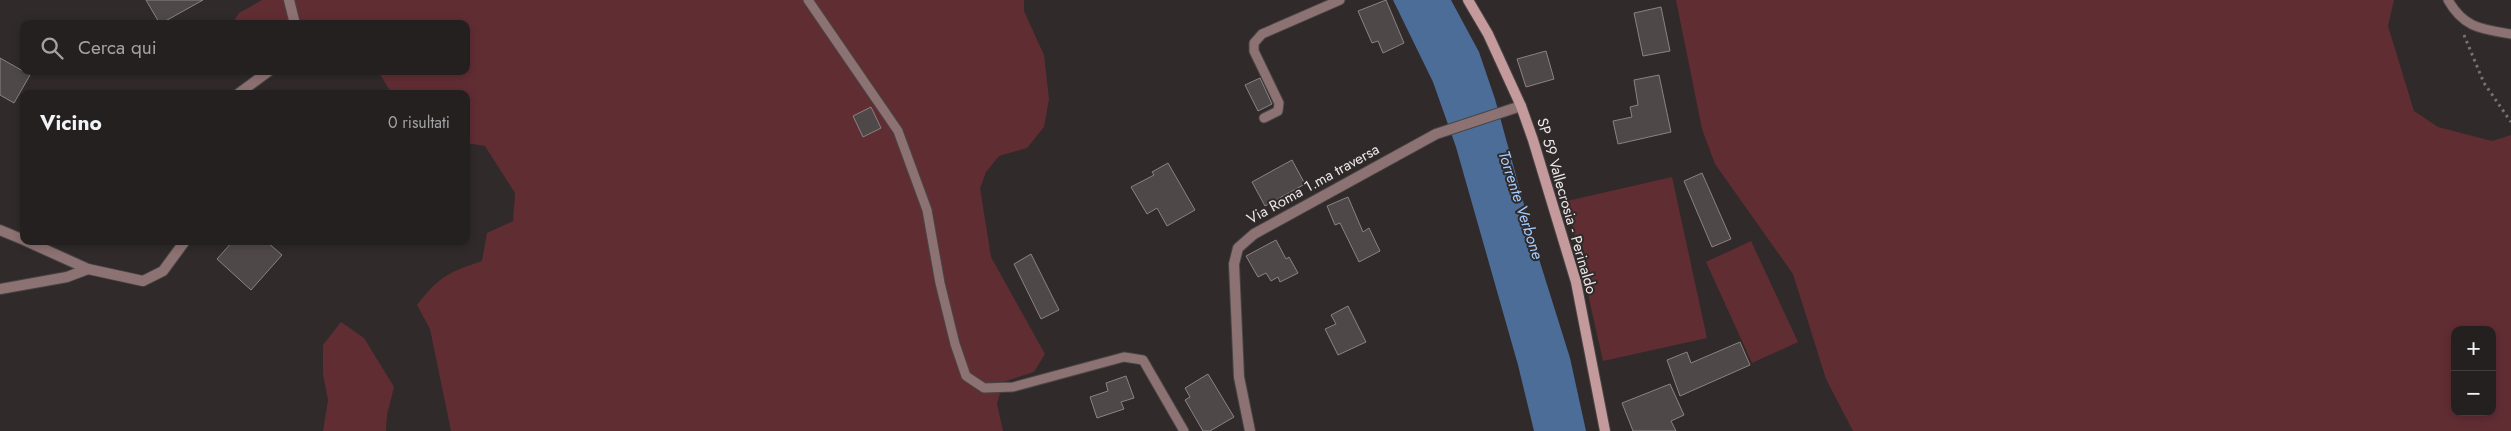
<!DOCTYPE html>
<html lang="it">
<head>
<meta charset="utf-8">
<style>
	body { margin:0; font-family:Jost,sans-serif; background:#302d2d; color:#f1f3f6 }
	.controls { position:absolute; right:15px; bottom:15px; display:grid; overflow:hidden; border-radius:10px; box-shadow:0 2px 8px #0003 }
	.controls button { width:45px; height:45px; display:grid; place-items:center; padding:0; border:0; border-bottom:1px solid #413e3e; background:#242020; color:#f1f3f6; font:25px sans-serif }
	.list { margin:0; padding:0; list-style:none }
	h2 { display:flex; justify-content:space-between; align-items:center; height:65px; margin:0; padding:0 20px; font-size:21px }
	h2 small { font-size:16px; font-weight:400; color:#a3a3a5 }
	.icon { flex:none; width:28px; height:28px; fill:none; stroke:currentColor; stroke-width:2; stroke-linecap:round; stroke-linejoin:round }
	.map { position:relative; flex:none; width:2511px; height:431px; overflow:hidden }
	.search { position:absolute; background:#242020; box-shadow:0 2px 8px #0003; left:20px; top:20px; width:450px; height:55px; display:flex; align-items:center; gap:12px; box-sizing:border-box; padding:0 18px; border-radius:10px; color:#a3a3a5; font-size:19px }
	.panel { position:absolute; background:#242020; box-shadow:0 2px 8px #0003; left:20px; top:90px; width:450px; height:155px; border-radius:10px }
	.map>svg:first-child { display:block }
</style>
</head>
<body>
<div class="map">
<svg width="2511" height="431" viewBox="0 0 2511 431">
	<rect width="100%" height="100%" fill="#302a2a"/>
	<g fill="#602d33" fill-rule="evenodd">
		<path d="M262,0h762v11l20,44 5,44 -5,28 -17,21 -28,8 -13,16 -6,16 11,69 54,97 -11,18 -31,10 -6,22 6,27h-552l-21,-102 -13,-24c21,-28 32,-33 65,-44l5,-28 26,-12 2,-28 -30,-47 -19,-3v-49h-74l-14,-23h88v-47h-234l7,-11z"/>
		<path d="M1676,0h718l-6,26 26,85 24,16 54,14 19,-6v296h-658l-27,-52 -33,-105 -78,-110 -13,-35zM2455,330h37v82h-37z"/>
		<path d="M1672,177l35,161 -104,23 -36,-160z"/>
		<path d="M1751,241l47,101 -46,21 -46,-101z"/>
		<path d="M341,322l23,16 30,49 -7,28 -1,16h-63l5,-31 -5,-26v-29z"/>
	</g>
	<path fill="#4c6d97" d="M1393,0h58l28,52 16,47 44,160 31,99 16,73h-52l-16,-66 -62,-218 -23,-65z"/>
	<g fill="#4f4848" stroke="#8b8383">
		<path d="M146,0h57l-43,24z"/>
		<path d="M1386,0l18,43 -21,10 -5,-12 -6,2 -14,-32z"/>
		<path d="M1661,7l9,44 -27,5 -9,-43z"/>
		<path d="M1546,51l8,28 -28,8 -9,-28z"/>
		<path d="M0,58l30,17 -16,28 -14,-8z"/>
		<path d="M1659,75l12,57 -53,12 -5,-23 19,-4 -2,-10 8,-2 -4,-25z"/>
		<path d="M1260,78l12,26 -14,7 -13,-26z"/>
		<path d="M871,107l10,21 -18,9 -10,-21z"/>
		<path d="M1292,160l13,24 -40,22 -13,-24z"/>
		<path d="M1168,163l27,47 -28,16 -10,-18 -10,6 -16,-27 23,-12 -2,-3z"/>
		<path d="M1702,173l29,66 -19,8 -28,-66z"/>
		<path d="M1348,197l15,35 6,-4 11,23 -21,11 -19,-39 -5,2 -8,-19z"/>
		<path d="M1276,240l10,19 3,-2 9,16 -18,9 -2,-5 -7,4 -5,-8 -8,4 -12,-21z"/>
		<path d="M233,241h33l16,14 -31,35 -34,-31z"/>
		<path d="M1031,254l28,56 -18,9 -27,-55z"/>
		<path d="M1348,306l18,36 -28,13 -13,-26 11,-5 -5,-9z"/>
		<path d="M1740,342l10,23 -70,31 -13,-36 20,-8 4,11z"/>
		<path d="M1208,374l26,43 -24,14h-7l-18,-31 5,-3 -5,-9z"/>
		<path d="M1126,376l8,22 -13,4 3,7 -27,9 -7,-21 18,-6 -2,-8z"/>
		<path d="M1670,384l14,31 -13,6 5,10h-43l-11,-28z"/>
	</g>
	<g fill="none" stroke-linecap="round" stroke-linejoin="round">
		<g stroke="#4a4545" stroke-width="11">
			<g id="lane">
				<path d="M808,0l90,131 29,79 13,73 15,61 11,32 18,12 29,-1 111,-30 19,3 41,71"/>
				<path d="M2448,0c16,28 33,29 63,34"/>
				<path d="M1264,118l14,-7 1,-8 -25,-52v-8l8,-9 78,-34"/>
			</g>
		</g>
		<g stroke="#4a4545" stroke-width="12">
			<g id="street">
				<path d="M289,0l6,24"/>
				<path d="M238,94l31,-23"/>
				<path d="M0,230l24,10"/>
				<path d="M26,241l62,28 55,12 20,-10 22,-30"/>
				<path d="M0,289l67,-12 21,-8"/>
				<path d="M1250,431l-11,-54 -5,-113 4,-16 16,-14 182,-100 85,-28"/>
			</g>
		</g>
		<g stroke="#4a4545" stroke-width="12">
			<path id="secondary" d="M1468,0l20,34 33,72 12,34 43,142 29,149"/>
		</g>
		<path stroke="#787373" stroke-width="3" stroke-dasharray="2.5 4" stroke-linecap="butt" d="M2464,35l20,48 27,39"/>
		<use href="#lane" stroke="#8d7273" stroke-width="9"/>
		<use href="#street" stroke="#8d7273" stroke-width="10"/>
		<use href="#secondary" stroke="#c59a9c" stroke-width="10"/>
	</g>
	<g text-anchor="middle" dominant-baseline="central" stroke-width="4" stroke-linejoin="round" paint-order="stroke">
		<g font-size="15" fill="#ece8e8" stroke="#302a2a">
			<text transform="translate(1313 184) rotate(-29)">Via Roma 1.ma traversa</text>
			<text transform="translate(1567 206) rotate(74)">SP 59 Vallecrosia - Perinaldo</text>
		</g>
		<g font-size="16" font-style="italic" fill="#a2cbfe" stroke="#302a2a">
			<text transform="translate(1521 205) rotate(72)">Torrente Verbone</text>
		</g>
	</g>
</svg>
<div class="controls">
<button>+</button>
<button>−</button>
</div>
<div class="search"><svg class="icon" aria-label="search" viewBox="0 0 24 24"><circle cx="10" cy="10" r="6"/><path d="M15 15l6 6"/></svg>Cerca qui</div>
<section class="panel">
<h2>Vicino<small>0 risultati</small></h2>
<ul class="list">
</ul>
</section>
</div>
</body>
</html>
